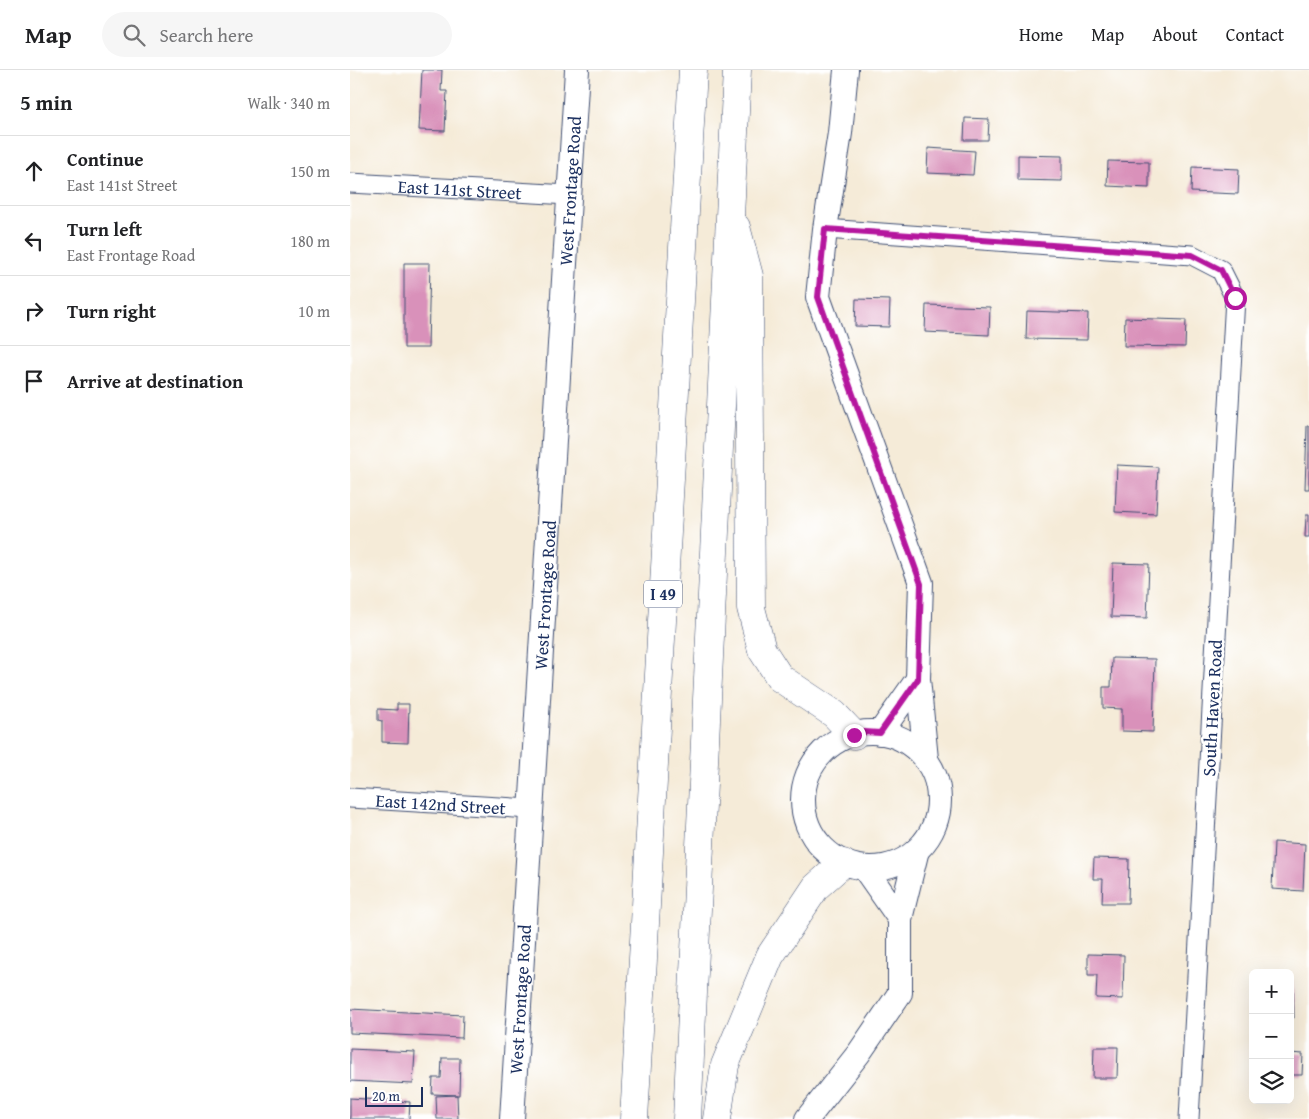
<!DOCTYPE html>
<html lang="en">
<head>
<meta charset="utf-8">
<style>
	body { margin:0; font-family:"Gentium Book Plus",serif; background:#f6f6f6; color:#202124 }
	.controls { position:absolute; right:15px; bottom:15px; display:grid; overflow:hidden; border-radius:8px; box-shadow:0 5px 20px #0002 }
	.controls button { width:45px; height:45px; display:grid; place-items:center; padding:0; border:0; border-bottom:1px solid #e0e0e0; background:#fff; color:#202124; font:25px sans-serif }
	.scale { position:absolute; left:15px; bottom:12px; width:58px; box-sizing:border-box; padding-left:5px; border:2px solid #1b2f5e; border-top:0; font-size:14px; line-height:18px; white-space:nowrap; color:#1b2f5e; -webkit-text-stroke:4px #fff; paint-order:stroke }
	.stop { position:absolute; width:15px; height:15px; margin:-11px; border:4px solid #b5179e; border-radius:50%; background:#fff }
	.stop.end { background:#b5179e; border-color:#fff; box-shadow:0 1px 5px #0008 }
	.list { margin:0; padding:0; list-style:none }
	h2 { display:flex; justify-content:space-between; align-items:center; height:65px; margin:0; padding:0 20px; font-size:21px }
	h2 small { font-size:16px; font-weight:400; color:#757577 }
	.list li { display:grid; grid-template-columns:32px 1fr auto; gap:15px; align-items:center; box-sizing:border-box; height:70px; padding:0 20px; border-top:1px solid #e0e0e0 }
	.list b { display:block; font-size:19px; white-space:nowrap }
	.list p { margin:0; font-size:16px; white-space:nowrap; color:#757577 }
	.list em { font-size:16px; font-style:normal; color:#757577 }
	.icon { flex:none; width:28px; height:28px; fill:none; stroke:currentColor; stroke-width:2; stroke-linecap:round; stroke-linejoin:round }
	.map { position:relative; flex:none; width:959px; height:1049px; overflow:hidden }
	header { display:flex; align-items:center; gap:30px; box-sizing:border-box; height:70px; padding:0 25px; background:#fff; border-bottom:1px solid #e0e0e0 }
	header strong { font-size:24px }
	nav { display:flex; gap:28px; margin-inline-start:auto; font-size:18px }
	.search { width:350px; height:45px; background:#f6f6f6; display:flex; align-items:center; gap:12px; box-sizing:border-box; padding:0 18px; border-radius:28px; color:#757577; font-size:19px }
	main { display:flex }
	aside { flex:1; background:#fff }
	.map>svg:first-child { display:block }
</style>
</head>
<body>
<header>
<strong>Map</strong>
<div class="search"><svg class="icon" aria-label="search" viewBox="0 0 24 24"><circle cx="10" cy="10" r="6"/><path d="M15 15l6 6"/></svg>Search here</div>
<nav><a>Home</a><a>Map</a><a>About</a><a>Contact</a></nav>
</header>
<main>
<aside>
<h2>5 min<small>Walk · 340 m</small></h2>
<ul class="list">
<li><svg class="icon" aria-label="ahead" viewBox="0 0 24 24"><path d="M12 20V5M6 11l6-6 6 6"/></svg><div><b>Continue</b><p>East 141st Street</p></div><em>150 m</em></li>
<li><svg class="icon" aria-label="left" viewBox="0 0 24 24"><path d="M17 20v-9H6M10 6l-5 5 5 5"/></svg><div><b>Turn left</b><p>East Frontage Road</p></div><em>180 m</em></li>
<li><svg class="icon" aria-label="right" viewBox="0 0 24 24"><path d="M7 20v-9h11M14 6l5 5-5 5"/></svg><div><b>Turn right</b></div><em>10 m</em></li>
<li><svg class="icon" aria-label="arrive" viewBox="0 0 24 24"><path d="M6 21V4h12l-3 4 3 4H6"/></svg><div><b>Arrive at destination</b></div></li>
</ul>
</aside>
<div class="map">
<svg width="959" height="1049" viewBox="0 0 959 1049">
	<rect width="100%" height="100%" fill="#fff"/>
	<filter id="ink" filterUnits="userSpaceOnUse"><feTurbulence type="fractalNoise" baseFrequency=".02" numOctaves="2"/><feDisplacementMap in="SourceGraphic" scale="10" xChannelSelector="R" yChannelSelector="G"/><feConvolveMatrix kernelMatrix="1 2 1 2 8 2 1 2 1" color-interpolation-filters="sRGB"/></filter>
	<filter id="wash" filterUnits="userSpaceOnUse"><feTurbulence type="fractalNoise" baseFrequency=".0096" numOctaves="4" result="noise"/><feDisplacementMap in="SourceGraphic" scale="20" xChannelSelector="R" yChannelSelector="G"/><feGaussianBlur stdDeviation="1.12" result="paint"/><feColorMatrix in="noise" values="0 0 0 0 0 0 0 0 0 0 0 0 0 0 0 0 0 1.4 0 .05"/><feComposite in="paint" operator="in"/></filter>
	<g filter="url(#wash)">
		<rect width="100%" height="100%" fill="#f5ebd8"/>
		<g id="blocks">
			<g fill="#d991ba">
				<path d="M72,0h20l-1,21h6l-2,40 -26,-1z"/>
				<path d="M615,48l24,1 -1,21h-24z"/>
				<path d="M578,78l47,3 -2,24 -46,-2z"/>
				<path d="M668,85l44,1v25l-44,-1z"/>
				<path d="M758,91l41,1v26l-42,-2z"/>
				<path d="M842,97l47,2 -1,25 -47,-2z"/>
				<path d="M54,193h26l-2,85h-24z"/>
				<path d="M506,229l34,1 -1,27 -34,-1z"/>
				<path d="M576,235l64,2 -1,28 -64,-3z"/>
				<path d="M677,241l61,2 -1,27 -61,-1z"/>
				<path d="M775,248l61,2 -1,27 -61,-1z"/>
				<path d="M957,356h2v63h-4z"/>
				<path d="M767,395l41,2 -2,47 -41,-2z"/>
				<path d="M956,445h3v22h-4z"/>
				<path d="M763,493l36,1 -2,54 -36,-1z"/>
				<path d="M762,588l43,1 -2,73 -31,-1v-22l-19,-1v-21h8z"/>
				<path d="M47,634h12l-1,39 -26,-1v-21l-4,-1v-11l19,1z"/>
				<path d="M924,772l31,2 -2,47 -31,-2z"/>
				<path d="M744,788l35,1 -1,44h-26l1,-24h-10z"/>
				<path d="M738,884l36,1 -1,44 -27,-1 1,-23h-9z"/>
				<path d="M940,911h3l1,37h-4z"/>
				<path d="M0,939l113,6 -1,23 -112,-5z"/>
				<path d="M744,977h24l-1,31h-24z"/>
				<path d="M0,979l65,3 -2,32 -63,-3z"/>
				<path d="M940,983l13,1 -1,21h-12z"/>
				<path d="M92,988h18l-1,37 -27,-1 1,-16h8z"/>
				<path d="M107,1025l1,24h-21l-1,-23z"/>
				<path d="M0,1028l60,4 -1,17h-59z"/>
			</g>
		</g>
	</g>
	<g filter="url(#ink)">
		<use href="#blocks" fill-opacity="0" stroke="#3c4b70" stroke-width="1"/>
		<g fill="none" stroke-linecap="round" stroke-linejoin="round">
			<g stroke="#3c4b70" stroke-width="21">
				<g id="minor">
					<path id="s1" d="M0,113l219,12"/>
					<path d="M475,159l367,26 29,15 14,28 -46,821"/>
					<path id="s2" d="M0,728l181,11"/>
				</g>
			</g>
			<g stroke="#3c4b70" stroke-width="26">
				<g id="tertiary">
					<path d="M496,0l-6,63 -15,96 -7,68 103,286 -3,96 8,80"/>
					<circle cx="521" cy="730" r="68"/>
					<path d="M530,663l38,-54"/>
					<path d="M515,799l35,50"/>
					<path id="s3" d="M162,1049l65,-1049"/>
					<path d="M457,1049l52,-66 41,-60v-74l17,-69"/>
				</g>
			</g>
			<g stroke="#3c4b70" stroke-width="29">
				<g id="motorway">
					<path d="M386,157l13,49 2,332 11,42 18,28 54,36 20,21"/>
					<path d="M284,1049l59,-1049"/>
					<path d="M337,1049l50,-1049"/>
					<path d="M367,1049l8,-54 45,-109 46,-69 27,-24"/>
				</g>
			</g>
			<use href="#minor" stroke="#fff" stroke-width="19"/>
			<use href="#tertiary" stroke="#fff" stroke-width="24"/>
			<use href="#motorway" stroke="#fff" stroke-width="28"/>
		</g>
	</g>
	<g fill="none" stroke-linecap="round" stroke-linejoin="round" filter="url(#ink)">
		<path stroke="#b5179e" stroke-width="6" d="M504,665l10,-3 16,1 38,-54 3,-95 -103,-287 7,-68 367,26 29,15 14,28"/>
	</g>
	<g text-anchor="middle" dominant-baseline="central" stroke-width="5" stroke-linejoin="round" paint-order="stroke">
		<rect fill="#fff" stroke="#5f6d8e" stroke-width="1" x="294" y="510.5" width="38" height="27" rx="4"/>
		<g font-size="16" font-weight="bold" fill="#1b2f5e">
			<text x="313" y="524">I 49</text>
		</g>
		<g font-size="18" fill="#1b2f5e" stroke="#fff">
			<text stroke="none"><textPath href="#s1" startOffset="110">East 141st Street</textPath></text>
			<text stroke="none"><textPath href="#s3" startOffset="930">West Frontage Road</textPath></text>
			<text stroke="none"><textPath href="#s3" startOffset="525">West Frontage Road</textPath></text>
			<text transform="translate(862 638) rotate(-87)">South Haven Road</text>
			<text stroke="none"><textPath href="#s2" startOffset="91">East 142nd Street</textPath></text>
			<text stroke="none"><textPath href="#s3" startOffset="120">West Frontage Road</textPath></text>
		</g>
	</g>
</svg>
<div class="controls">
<button>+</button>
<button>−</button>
<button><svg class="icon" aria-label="layers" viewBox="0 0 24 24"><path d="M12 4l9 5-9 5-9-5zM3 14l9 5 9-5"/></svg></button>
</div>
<div class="scale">20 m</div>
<div class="stop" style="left:885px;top:228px"></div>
<div class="stop end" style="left:504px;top:665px"></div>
</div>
</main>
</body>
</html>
